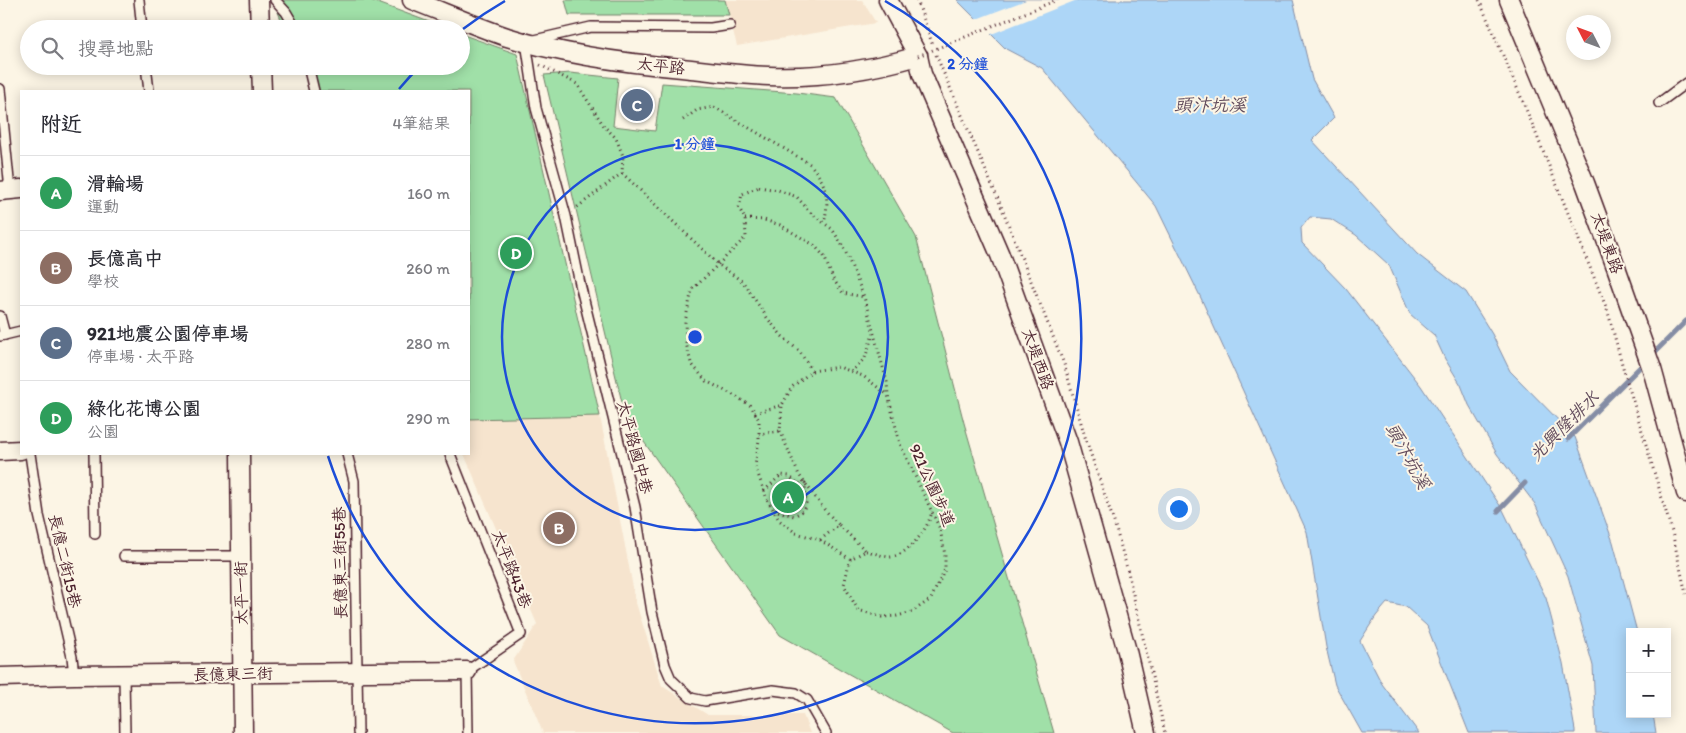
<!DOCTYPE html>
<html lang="zh-TW">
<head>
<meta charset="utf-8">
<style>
	body { margin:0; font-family:Itim,"LXGW WenKai TC",sans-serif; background:#f2f2f3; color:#2b2b33 }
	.controls { position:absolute; right:15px; bottom:15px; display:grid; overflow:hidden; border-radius:0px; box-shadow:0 2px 12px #0003 }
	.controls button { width:45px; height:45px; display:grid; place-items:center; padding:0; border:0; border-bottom:1px solid #e1e1e2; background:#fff; color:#2b2b33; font:25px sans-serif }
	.compass { position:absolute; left:1566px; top:15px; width:45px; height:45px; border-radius:50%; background:#fff; box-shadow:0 2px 12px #0003; rotate:312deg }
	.you { position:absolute; left:1178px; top:508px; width:18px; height:18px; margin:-12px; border:4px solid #fff; border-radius:50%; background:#1a73e8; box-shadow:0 0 0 8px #1a73e833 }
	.badge { display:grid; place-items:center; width:32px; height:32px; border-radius:50%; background:#d93025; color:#fff; font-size:16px; font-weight:700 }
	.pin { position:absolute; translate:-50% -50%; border:2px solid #fff; box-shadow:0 1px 5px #0006 }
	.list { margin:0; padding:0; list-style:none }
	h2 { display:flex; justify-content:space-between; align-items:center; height:65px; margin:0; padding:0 20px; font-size:21px }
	h2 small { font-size:16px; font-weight:400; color:#7c7c81 }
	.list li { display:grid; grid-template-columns:32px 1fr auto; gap:15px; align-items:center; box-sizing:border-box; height:75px; padding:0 20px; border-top:1px solid #e1e1e2 }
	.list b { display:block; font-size:19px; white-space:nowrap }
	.list p { margin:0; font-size:16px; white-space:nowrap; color:#7c7c81 }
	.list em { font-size:16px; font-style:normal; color:#7c7c81 }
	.icon { flex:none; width:28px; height:28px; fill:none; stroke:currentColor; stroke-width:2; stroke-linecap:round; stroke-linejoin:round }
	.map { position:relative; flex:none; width:1686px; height:733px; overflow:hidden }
	.search { position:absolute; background:#fff; box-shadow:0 2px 12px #0003; left:20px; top:20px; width:450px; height:55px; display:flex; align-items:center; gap:12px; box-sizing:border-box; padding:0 18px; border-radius:28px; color:#7c7c81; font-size:19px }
	.panel { position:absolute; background:#fff; box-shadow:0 2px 12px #0003; left:20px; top:90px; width:450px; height:365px; border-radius:0px }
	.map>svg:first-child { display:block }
</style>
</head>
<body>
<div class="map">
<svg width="1686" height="733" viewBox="0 0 1686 733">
	<rect width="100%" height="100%" fill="#fcf5e5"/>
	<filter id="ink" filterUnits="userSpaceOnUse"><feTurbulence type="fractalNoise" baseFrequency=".02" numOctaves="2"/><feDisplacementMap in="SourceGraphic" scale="10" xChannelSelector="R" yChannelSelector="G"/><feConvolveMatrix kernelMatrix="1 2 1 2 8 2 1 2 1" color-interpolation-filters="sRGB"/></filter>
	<g filter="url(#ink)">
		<g fill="#f6e4ce">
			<path d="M725,0h137l14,23 -139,23z"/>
			<path d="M600,416l36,187 26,83 46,29h95l7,18h-267l-30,-72 24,-37 -73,-170h5v-35z"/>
		</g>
		<g fill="#a0e0a8" stroke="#75806a">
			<path d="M273,0h97l78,29h-163z"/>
			<path d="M565,0h160l4,15h-160z"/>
			<path d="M461,34l56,20 83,362 -131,3v-328h-157l-11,-25h160z"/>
			<path d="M570,73l48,5 -5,48 42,5 7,-48 135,10 39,5 80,139 48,186 90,310h-101l-173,-98 -155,-220 -81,-340z"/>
		</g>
		<path fill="#add6f7" stroke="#858da5" d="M957,0h336l19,79 22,39 -22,22 105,114 49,38 26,42 18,37 65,66 38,105 24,90h-7v82h23l3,19h-60l-3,-67 -25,-90 -33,-72 -38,-50 -28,-49 -8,-20 -16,-26 -11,-24 -24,-21 -21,-49 -33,-30 -25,-16 -21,-2 -9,11 1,15 44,46 75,97 82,124 43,88 17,65 12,67v3h-106l-42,-107 -21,-19 -19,-4 -11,13 -16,25 22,43 37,49h-57l-27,-48 -9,-38 -19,-115 -107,-236 -44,-90 -114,-138 -36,-19z"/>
		<path fill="#fcf5e5" d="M1026,0h51l-88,35 -15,-15z"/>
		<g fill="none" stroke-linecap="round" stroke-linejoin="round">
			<g stroke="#858da5" stroke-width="5">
				<path d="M1651,356l35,-35"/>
				<path d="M1568,439l77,-77"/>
				<path d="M1498,511l27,-28"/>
			</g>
			<g stroke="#4a1f2b" stroke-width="12">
				<g id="service">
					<path d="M139,0l3,29"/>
					<path d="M275,0l11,12 10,17"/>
					<path d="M730,25l-19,3 -120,-1 -65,15 10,66 30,108 14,68 55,223 17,105 13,53 6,14 20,19 14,3 68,-11 23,3 11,7 19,33"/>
					<path d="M146,66l3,25"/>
					<path d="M308,66l6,25"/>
					<path d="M0,89l10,101"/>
					<path d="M1659,103l27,-20"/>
					<path d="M0,316l5,19"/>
					<path d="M0,336l21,-5"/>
					<path d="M30,454l9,61 33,142 2,18"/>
					<path d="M94,454l1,80"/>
					<path d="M347,454l7,27 4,252"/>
					<path d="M450,454l71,180 -54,37 1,62"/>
					<path d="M124,556h117"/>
					<path d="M124,675l1,58"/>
				</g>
			</g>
			<g stroke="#4a1f2b" stroke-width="21">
				<g id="minor">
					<path d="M259,0l1,29"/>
					<path d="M412,0c31,12 63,26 95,37 57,18 116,26 175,31 29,3 58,7 87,8 51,2 101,-6 149,-20"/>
					<path d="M888,0l30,56 4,18 78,181 68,187 59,209 19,82"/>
					<path d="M1509,0l76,183 31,84 36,102 34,124"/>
					<path d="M261,66l1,25"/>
					<path d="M0,191l21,-2"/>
					<path d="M0,451l21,-1"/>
					<path d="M240,454l3,279"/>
					<path d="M0,677l74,-2 393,-4"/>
				</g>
			</g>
			<g stroke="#4a1f2b" stroke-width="3" stroke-dasharray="1 4" stroke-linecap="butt">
				<path d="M917,0l16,46"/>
				<path d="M1479,0l45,104 84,208 14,52 50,168 14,62"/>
				<path d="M936,55l65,151 63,158 22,76 28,82 13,46 38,165"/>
				<path d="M540,65l37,19 27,42 12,12 7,18 -1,17 -47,36"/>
				<path d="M683,120l14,-10 17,-3 96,57c17,20 20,34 14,59"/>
				<path d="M622,173l97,92 24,17 25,37 14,17 18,16 12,19 -20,16 -10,18"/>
				<path d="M759,187l19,3 19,7 15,17 20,15 12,19 20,49 23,85 1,13 12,49 40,85 5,26v14l-14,30 -19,13 -15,4 -15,1 -24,-7 -14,-25 6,-26 -30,-19 -24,-7 -17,-13 -12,-21 -12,-33 4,-26v-20l-8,-14 -14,-9 -31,-16 -15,-18 -5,-20 -1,-21 7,-32 54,-53 -1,-18 -6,-11 3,-14z"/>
				<path d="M745,219l19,1 16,5 34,20 10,11 9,23 10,14 21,4"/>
				<path d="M812,371l27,-4 24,9 25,19"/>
				<path d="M851,372l14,-14 8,-24"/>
				<path d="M755,413l27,-8 -2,26 -21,3"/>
				<path d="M780,431l19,44 25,34 15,16 -19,15"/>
				<path d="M764,491l17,-16 8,1 9,8 7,-1 1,20 -3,8 -9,5 -20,-6"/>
				<path d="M839,525l27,26 -16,8"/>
				<path d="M866,551c7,1 17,6 24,6 18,-1 39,-29 42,-46"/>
			</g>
			<use href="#service" stroke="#fcf5e5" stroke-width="9"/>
			<use href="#minor" stroke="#fcf5e5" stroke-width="18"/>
			<path stroke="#4a1f2b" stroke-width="3" stroke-dasharray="1 4" stroke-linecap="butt" d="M918,56l139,-56"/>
		</g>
	</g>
	<g fill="none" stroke="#1d4ed8" stroke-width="2.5">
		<circle cx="695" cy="337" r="193"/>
		<path d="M399 89A386 386 0 0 1 420 66M463 29A386 386 0 0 1 505 1M885 1A386 386 0 1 1 328 456"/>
	</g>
	<g text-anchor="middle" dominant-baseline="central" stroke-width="4" stroke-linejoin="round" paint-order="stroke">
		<g font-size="16" fill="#4a1f2b" stroke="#fcf5e5">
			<text transform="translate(661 66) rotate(6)">太平路</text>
			<text transform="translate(1607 243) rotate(70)">太堤東路</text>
			<text transform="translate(1038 359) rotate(70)">太堤西路</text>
			<text transform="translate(635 447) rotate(75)">太平路國中巷</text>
			<text transform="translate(932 485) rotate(66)">921公園步道</text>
			<text transform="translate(65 561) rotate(77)">長億二街15巷</text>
			<text transform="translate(340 563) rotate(-91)">長億東三街55巷</text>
			<text transform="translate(512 569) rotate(69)">太平路43巷</text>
			<text transform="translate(241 593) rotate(-91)">太平一街</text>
			<text transform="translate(233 674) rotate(-1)">長億東三街</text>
		</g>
		<g font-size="18" font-style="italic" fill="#634d5e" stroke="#fcf5e5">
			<text x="1210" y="105">頭汴坑溪</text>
			<text transform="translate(1564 426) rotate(-45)">光興隆排水</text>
			<text transform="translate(1408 456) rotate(61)">頭汴坑溪</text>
		</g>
	</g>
	<circle cx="695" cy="337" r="8" fill="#1d4ed8" stroke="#fcf5e5" stroke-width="2.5"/>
	<g font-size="15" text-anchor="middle" font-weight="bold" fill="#1d4ed8" stroke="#fcf5e5" stroke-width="4" stroke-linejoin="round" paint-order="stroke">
		<text x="968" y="69">2 分鐘</text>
		<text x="695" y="149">1 分鐘</text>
	</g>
</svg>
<div class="controls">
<button>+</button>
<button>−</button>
</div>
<svg class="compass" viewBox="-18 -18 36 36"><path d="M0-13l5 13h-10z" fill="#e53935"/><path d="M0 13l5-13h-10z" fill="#7c7c81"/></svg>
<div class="you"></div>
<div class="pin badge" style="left:788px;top:497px;background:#2e9e5b">A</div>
<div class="pin badge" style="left:559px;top:528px;background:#8d6e63">B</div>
<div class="pin badge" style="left:637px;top:105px;background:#5c6f8a">C</div>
<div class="pin badge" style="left:516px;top:253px;background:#2e9e5b">D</div>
<div class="search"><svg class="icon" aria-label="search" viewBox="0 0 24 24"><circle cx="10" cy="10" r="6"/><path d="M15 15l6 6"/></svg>搜尋地點</div>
<section class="panel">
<h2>附近<small>4筆結果</small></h2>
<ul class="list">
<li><span class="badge" style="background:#2e9e5b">A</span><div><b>滑輪場</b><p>運動</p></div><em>160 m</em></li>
<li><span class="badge" style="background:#8d6e63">B</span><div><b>長億高中</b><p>學校</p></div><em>260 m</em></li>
<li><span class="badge" style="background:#5c6f8a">C</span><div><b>921地震公園停車場</b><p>停車場 · 太平路</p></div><em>280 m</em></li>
<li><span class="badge" style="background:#2e9e5b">D</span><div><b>綠化花博公園</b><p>公園</p></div><em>290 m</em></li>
</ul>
</section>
</div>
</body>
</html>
